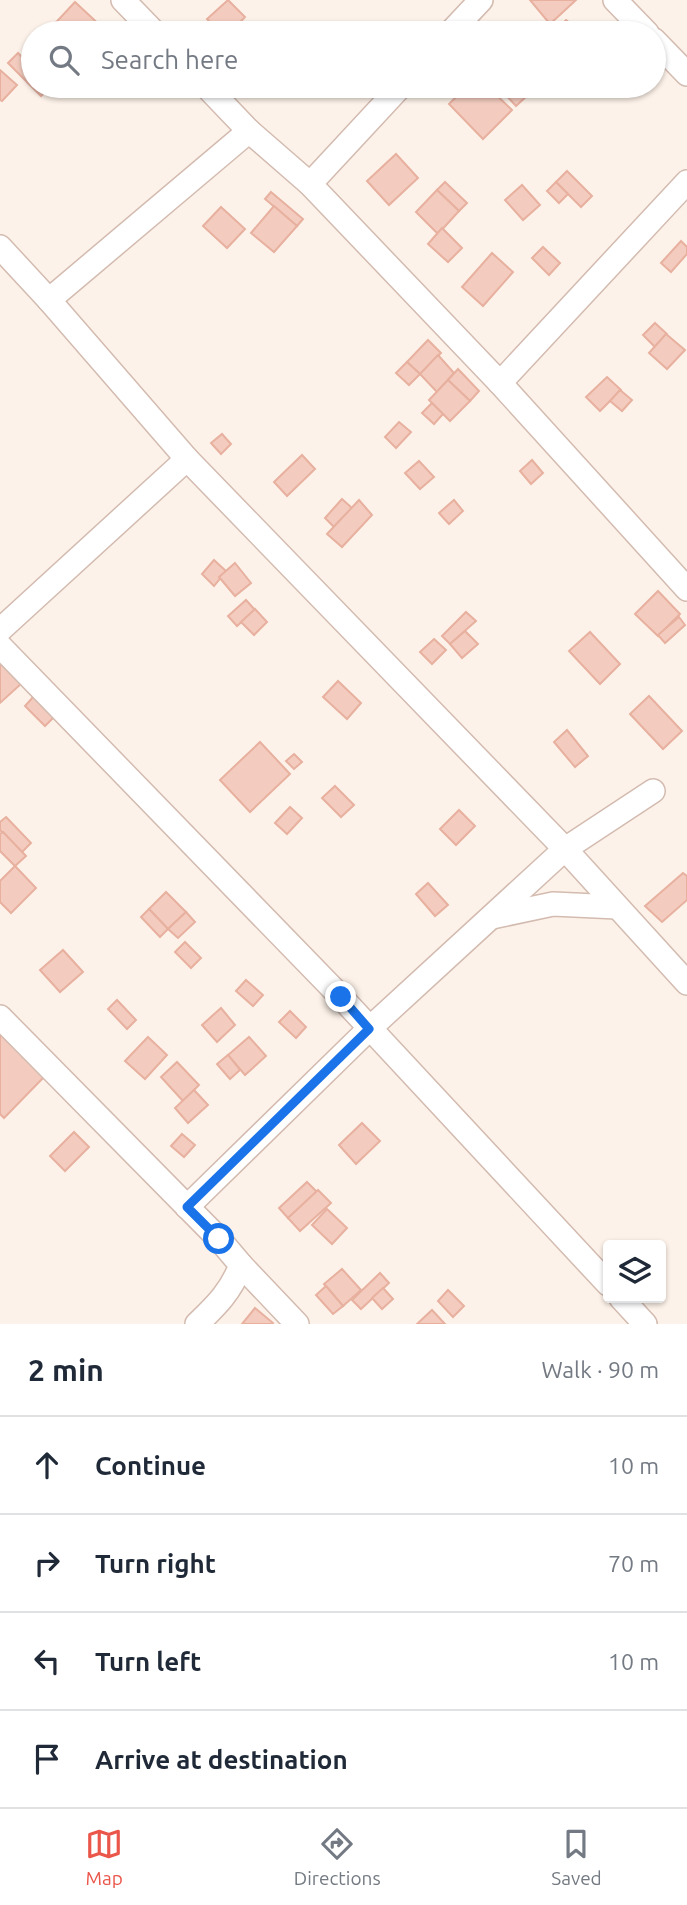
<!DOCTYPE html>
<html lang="en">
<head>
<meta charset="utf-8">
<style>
	body { margin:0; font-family:Ubuntu,sans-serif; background:#f2f2f3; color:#1f2937 }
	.controls { position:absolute; right:21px; bottom:21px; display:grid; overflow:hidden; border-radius:7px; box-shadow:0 2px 5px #0004 }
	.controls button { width:63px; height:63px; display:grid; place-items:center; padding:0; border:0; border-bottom:2px solid #e0e1e3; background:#fff; color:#1f2937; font:35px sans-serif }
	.stop { position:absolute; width:21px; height:21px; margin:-16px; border:5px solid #1a73e8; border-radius:50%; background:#fff }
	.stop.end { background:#1a73e8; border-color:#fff; box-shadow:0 2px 7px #0008 }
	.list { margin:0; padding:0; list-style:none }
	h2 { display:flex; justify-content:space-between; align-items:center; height:91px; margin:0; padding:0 28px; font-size:30px }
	h2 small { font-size:23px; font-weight:400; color:#747a83 }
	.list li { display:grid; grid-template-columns:46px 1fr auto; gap:21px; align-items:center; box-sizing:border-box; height:98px; padding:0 28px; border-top:2px solid #e0e1e3 }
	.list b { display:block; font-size:26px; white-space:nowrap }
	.list em { font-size:23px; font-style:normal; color:#747a83 }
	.icon { flex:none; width:38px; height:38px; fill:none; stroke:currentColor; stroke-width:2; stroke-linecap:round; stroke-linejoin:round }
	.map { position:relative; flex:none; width:687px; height:1324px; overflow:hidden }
	.search { position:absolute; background:#fff; box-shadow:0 2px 5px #0004; left:21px; right:21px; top:21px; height:77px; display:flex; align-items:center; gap:18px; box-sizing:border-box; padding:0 24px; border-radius:38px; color:#747a83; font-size:26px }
	.sheet { height:483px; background:#fff }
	nav { display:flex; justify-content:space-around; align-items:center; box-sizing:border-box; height:98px; border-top:2px solid #e0e1e3; background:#fff; font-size:19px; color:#747a83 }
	nav a { display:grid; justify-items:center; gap:4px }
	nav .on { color:#eb564b }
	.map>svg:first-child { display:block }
</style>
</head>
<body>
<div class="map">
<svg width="687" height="1324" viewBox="0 0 687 1324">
	<rect width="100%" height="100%" fill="#fdf2e9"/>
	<g fill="#f4ccbf" stroke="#e7b09f" stroke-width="2">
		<path d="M228,0l17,17 -15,16h-9l-14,-14z"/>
		<path d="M530,0h46l-26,24z"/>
		<path d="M75,2l29,27 -4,4h-52l-1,-1z"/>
		<path d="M566,20l9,7 -5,6h-16z"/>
		<path d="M18,53l15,15v18h19l-11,10 -33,-33z"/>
		<path d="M0,70l17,15 -15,16 -2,-1z"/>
		<path d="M467,86h20l25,24 -29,29 -34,-35z"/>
		<path d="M513,86h8l8,8 -13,12 -11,-12z"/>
		<path d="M396,154l22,24 -29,27 -22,-24z"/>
		<path d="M567,171l25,25 -11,11 -25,-25z"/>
		<path d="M445,182l22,21 -8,8 -22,-21z"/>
		<path d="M556,182l12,12 -9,9 -12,-12z"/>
		<path d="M522,185l18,20 -17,15 -18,-20z"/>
		<path d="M437,190l22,21 -21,23 -22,-22z"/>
		<path d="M271,192l32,27 -6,7 -32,-27z"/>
		<path d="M274,206l23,20 -23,26 -23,-19z"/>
		<path d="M221,207l24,22 -18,19 -24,-22z"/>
		<path d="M442,228l20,20 -14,14 -20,-18z"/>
		<path d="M681,241l6,6v7l-16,18 -10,-9z"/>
		<path d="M543,247l17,16 -11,12 -17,-17z"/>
		<path d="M492,253l21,19 -30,34 -21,-19z"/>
		<path d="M655,323l12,11 -12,13 -12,-12z"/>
		<path d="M666,334l19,16 -18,19 -18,-16z"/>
		<path d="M428,340l13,13 -21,21 -13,-12z"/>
		<path d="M438,355l16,18 -17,19 -17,-18z"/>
		<path d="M407,362l13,12 -11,11 -13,-12z"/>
		<path d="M458,369l21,22 -9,10 -22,-21z"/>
		<path d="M607,377l14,13 -21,21 -14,-14z"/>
		<path d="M448,380l22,21 -20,20 -21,-21z"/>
		<path d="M620,390l12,10 -10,11 -12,-10z"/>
		<path d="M432,403l11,11 -9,10 -12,-11z"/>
		<path d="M399,422l12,10 -15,16 -11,-11z"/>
		<path d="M222,434l9,10 -10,10 -10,-11z"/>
		<path d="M302,455l13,14 -28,27 -13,-14z"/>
		<path d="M532,460l11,13 -12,11 -11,-13z"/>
		<path d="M419,461l15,16 -14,12 -15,-16z"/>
		<path d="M342,499l10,9 -18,19 -9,-9z"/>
		<path d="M359,500l13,15 -30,32 -15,-13z"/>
		<path d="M454,500l9,11 -14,13 -10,-11z"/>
		<path d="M214,560l12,11 -12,15 -12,-12z"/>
		<path d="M235,563l16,20 -16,13 -16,-19z"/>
		<path d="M658,591l22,23 -22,22 -23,-22z"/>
		<path d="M246,600l9,10 -18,16 -9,-10z"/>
		<path d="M255,609l12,13 -13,13 -13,-13z"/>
		<path d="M466,612l10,9 -26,23 -8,-8z"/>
		<path d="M679,617l6,8 -20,18 -7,-8z"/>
		<path d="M465,631l13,13 -16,14 -12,-14z"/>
		<path d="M590,632l30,32 -20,20 -31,-33z"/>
		<path d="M434,639l12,11 -14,14 -12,-12z"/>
		<path d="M0,659l22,24 -22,20z"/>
		<path d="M338,681l23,22 -14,16 -24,-22z"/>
		<path d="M34,696l21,20 -10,10 -20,-20z"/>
		<path d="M649,696l33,35 -19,18 -33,-35z"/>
		<path d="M567,730l21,26 -13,11 -21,-25z"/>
		<path d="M260,742l30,32 -40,38 -30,-32z"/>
		<path d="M294,754l8,8 -8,7 -8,-8z"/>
		<path d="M335,786l19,19 -13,12 -19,-19z"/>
		<path d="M290,807l12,11 -15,16 -12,-11z"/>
		<path d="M459,810l16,16 -19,19 -16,-16z"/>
		<path d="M6,817l25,26 -9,9 -22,-22v-8z"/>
		<path d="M3,832l23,24 -11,10 -15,-15v-17z"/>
		<path d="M15,866l21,22 -25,25 -11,-11v-21z"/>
		<path d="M683,873l4,3v24l-25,22 -17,-16z"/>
		<path d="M428,883l20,22 -13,11 -19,-22z"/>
		<path d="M166,892l20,20 -18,17 -19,-20z"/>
		<path d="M149,909l19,20 -8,8 -19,-20z"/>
		<path d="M186,912l9,10 -17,16 -10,-9z"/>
		<path d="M185,942l16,16 -10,10 -16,-16z"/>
		<path d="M63,950l20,22 -23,20 -20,-22z"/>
		<path d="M246,980l17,15 -10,11 -17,-15z"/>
		<path d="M117,1000l19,20 -9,9 -19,-20z"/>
		<path d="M221,1008l14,17 -18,17 -15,-17z"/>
		<path d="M290,1011l16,16 -10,11 -17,-16z"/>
		<path d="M0,1034l44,43 -40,41 -4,-4z"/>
		<path d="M148,1037l19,18 -22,24 -20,-18z"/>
		<path d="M249,1037l17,19 -21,19 -17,-20z"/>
		<path d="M228,1055l12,15 -10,9 -13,-15z"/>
		<path d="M177,1062l22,23 -16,16 -22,-24z"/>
		<path d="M194,1090l14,15 -20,18 -13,-15z"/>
		<path d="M362,1123l18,18 -24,23 -17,-19z"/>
		<path d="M74,1132l15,15 -24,24 -15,-15z"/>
		<path d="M182,1134l13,11 -11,12 -13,-11z"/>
		<path d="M307,1182l10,10 -29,26 -9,-10z"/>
		<path d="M318,1190l13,13 -31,28 -12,-13z"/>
		<path d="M327,1209l20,19 -15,16 -20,-19z"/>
		<path d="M342,1269l19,21 -18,16 -19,-22z"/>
		<path d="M380,1273l9,10 -28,26 -9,-9z"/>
		<path d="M326,1286l17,20 -10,8 -17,-19z"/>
		<path d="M383,1288l10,11 -11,10 -10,-11z"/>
		<path d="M448,1290l16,16 -11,11 -15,-16z"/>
		<path d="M255,1308l18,15 -1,1h-30z"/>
		<path d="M432,1310l13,14h-28z"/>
	</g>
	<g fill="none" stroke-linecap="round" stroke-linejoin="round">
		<g stroke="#d3bbb0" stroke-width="26">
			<g id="street">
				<path d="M123,0l32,33"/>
				<path d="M615,0l32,33"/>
				<path d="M450,33l31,-33"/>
				<path d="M654,40l33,34"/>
				<path d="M206,86l43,45 61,53 190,199 187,206"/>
				<path d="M310,184l91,-98"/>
				<path d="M0,247l49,53 138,159 378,390 122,134"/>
				<path d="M49,300l200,-169"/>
				<path d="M500,383l187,-201"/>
				<path d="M0,630l187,-171"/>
				<path d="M0,646l341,351 267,287"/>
				<path d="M492,917l61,-13 64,3"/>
				<path d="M0,1017l219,222 22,26c-10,26 -24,40 -44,59"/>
				<path d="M187,1207l182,-178 196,-180 88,-58"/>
				<path d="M241,1265l56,59"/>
				<path d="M621,1298l24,26"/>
			</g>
		</g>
		<use href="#street" stroke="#fff" stroke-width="23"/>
	</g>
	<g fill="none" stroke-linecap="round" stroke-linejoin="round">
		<path stroke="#1a73e8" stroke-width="9" d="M219,1239l-32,-32 182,-178 -28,-32"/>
	</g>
</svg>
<div class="controls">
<button><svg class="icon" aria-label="layers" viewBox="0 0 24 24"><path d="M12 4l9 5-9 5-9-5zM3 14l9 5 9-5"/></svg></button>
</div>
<div class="stop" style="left:219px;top:1239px"></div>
<div class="stop end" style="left:341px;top:997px"></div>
<div class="search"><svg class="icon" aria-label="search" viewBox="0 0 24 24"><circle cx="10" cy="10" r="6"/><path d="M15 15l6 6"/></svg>Search here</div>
</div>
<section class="sheet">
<h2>2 min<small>Walk · 90 m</small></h2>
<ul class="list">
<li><svg class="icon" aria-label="ahead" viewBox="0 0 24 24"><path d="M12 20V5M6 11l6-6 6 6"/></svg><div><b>Continue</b></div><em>10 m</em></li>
<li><svg class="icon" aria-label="right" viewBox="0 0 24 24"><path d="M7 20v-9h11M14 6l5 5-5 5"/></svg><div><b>Turn right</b></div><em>70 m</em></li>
<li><svg class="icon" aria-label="left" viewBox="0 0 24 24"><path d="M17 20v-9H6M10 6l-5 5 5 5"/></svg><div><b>Turn left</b></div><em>10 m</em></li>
<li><svg class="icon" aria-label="arrive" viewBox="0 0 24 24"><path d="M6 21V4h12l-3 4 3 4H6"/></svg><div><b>Arrive at destination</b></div></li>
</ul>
</section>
<nav>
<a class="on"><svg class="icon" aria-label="map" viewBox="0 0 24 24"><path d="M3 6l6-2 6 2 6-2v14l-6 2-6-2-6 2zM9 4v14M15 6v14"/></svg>Map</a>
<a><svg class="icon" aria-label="directions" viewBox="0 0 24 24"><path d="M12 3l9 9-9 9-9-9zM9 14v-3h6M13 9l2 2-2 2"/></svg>Directions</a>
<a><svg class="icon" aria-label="saved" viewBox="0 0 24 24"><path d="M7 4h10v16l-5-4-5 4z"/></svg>Saved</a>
</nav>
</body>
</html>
